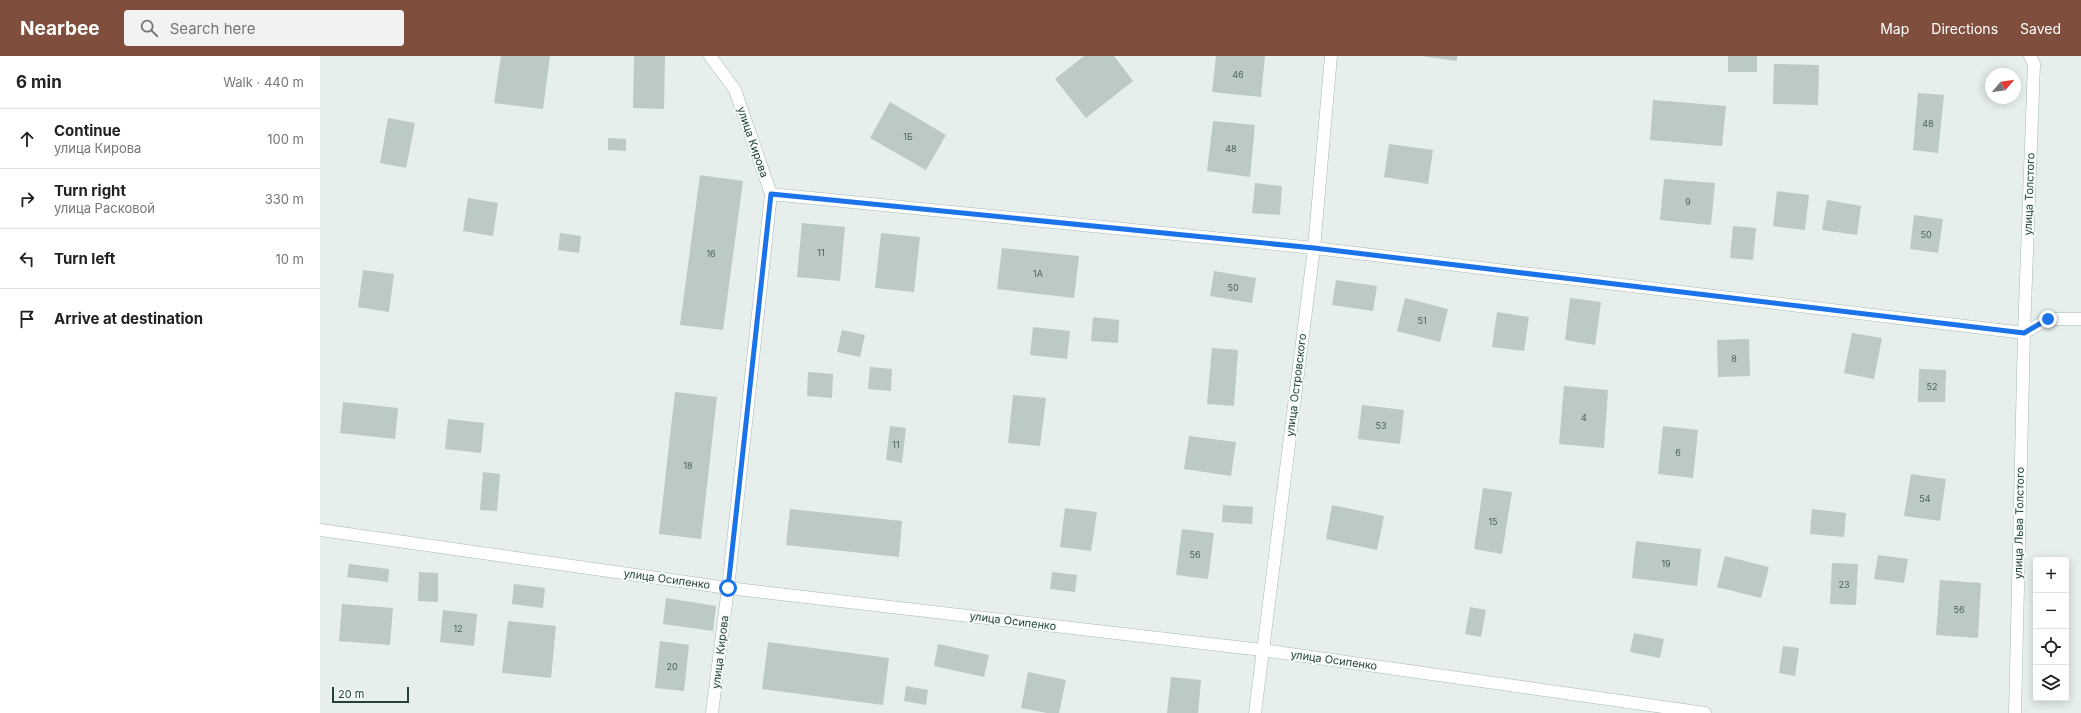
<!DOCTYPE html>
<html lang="en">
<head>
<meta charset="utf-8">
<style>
	body { margin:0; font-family:Inter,sans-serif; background:#f2f2f2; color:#222 }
	.controls { position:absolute; right:12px; bottom:12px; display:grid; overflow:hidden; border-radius:4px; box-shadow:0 2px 10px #0003 }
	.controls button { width:36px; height:36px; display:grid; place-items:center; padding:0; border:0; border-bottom:1px solid #e0e0e0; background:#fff; color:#222; font:20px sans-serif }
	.compass { position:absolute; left:1665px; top:12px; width:36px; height:36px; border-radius:50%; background:#fff; box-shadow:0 2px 10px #0003; rotate:61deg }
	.scale { position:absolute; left:12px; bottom:10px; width:77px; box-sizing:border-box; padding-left:4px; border:2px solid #24423a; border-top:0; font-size:11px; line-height:14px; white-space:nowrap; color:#24423a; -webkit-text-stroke:3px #f7fbf9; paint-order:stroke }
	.stop { position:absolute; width:12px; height:12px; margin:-9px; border:3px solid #1a73e8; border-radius:50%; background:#fff }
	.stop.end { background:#1a73e8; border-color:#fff; box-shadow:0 1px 4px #0008 }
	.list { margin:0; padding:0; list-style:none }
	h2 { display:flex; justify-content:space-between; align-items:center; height:52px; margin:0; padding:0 16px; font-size:17px }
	h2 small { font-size:13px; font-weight:400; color:#767676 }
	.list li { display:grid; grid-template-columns:26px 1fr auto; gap:12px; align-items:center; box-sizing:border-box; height:60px; padding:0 16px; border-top:1px solid #e0e0e0 }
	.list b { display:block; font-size:15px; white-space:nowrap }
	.list p { margin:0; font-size:13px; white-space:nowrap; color:#767676 }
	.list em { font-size:13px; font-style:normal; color:#767676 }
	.icon { flex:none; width:22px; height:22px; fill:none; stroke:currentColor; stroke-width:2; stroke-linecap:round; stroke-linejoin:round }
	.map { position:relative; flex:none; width:1761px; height:657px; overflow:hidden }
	header { display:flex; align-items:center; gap:24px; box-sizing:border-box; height:56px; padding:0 20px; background:#804e3d; color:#fff }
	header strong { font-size:19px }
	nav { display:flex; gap:22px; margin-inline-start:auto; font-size:14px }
	.search { width:280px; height:36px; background:#f2f2f2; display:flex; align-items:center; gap:10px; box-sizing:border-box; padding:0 14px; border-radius:4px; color:#767676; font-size:15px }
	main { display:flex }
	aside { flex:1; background:#fff }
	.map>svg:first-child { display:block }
</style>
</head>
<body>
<header>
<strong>Nearbee</strong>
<div class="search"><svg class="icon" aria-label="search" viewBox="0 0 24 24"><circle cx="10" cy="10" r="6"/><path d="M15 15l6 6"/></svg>Search here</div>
<nav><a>Map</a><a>Directions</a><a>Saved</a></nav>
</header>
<main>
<aside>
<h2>6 min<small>Walk · 440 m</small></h2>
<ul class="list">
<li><svg class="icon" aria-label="ahead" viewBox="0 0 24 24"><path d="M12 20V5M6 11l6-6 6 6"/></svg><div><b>Continue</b><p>улица Кирова</p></div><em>100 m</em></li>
<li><svg class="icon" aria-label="right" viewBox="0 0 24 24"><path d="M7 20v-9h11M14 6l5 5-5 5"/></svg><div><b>Turn right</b><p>улица Расковой</p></div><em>330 m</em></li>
<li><svg class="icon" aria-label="left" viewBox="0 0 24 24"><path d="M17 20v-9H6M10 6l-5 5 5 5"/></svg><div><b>Turn left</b></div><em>10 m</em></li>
<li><svg class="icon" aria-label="arrive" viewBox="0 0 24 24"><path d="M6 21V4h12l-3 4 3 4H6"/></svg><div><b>Arrive at destination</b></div></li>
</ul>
</aside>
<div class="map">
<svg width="1761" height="657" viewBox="0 0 1761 657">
	<rect width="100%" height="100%" fill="#e6efeb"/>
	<g fill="#bbcac4">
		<path d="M181,0h49l-7,53 -49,-6z"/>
		<path d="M314,0h31l-1,53 -31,-1z"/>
		<path d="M764,0h30l19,25 -47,37 -31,-39z"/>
		<path d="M896,0h49l-4,41 -49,-5z"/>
		<path d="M1101,0h36v5z"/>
		<rect x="1408" y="0" width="29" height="16"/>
		<path d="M1454,8l45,1 -1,40 -45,-1z"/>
		<path d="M1598,37l26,2 -6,58 -25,-3z"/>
		<path d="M1333,44l73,6 -4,40 -72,-6z"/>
		<path d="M570,46l56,33 -20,35 -56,-32z"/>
		<path d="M68,62l27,5 -9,45 -26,-5z"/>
		<path d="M893,65l42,4 -5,52 -43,-6z"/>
		<path d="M288,82l18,1v12l-18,-1z"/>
		<path d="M1069,88l44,6 -5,34 -44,-7z"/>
		<path d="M380,119l43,6 -20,149 -43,-5z"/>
		<path d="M1344,123l51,4 -4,42 -51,-5z"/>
		<path d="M935,127l27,3 -2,29 -28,-2z"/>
		<path d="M1457,135l32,4 -4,35 -32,-4z"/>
		<path d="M148,142l30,5 -5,33 -30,-5z"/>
		<path d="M1507,144l34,6 -4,29 -35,-5z"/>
		<path d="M1594,159l29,4 -5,34 -28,-4z"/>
		<path d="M482,167l43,4 -5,54 -43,-4z"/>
		<path d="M1413,170l23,2 -3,32 -23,-2z"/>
		<path d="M240,177l21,3 -2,17 -21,-3z"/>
		<path d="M561,177l39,4 -6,55 -39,-4z"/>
		<path d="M682,192l77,8 -5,42 -77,-9z"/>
		<path d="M43,214l31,4 -5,38 -31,-5z"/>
		<path d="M894,215l42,7 -4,25 -42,-7z"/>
		<path d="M1016,224l41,6 -4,25 -41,-6z"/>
		<path d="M1085,242l43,11 -8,33 -43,-11z"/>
		<path d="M1250,242l31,4 -6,43 -30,-5z"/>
		<path d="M1177,256l32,5 -5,34 -32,-4z"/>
		<path d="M773,261l26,3 -1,23 -27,-2z"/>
		<path d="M713,271l37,4 -3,28 -37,-4z"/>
		<path d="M522,274l23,5 -5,22 -23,-5z"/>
		<path d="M1532,277l30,5 -8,41 -30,-6z"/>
		<path d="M1429,283l1,37 -32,1 -1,-37z"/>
		<path d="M892,292l26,2 -4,56 -27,-2z"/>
		<path d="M550,311l22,2 -1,22 -23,-2z"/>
		<path d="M1599,313l27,1 -1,32h-27z"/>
		<path d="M488,316l25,2 -1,24 -25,-2z"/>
		<path d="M1244,330l44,4 -4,58 -45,-4z"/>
		<path d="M355,336l42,5 -16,142 -42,-5z"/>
		<path d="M693,339l33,3 -6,48 -32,-3z"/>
		<path d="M23,346l55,6 -3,31 -55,-6z"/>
		<path d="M1042,349l42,5 -4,34 -42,-5z"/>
		<path d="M128,363l36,4 -3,30 -36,-4z"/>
		<path d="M570,370l16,2 -4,35 -16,-3z"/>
		<path d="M1343,370l35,4 -5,48 -35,-4z"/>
		<path d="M869,380l47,6 -5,34 -47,-7z"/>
		<path d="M163,416l17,2 -3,37 -17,-1z"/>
		<path d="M1591,418l35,5 -6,42 -36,-5z"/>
		<path d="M1163,432l29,4 -10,62 -28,-5z"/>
		<path d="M903,449l30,2 -1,17 -30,-2z"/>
		<path d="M1012,449l52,11 -7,34 -51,-11z"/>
		<path d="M745,452l32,4 -6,39 -31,-4z"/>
		<path d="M470,453l112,12 -3,36 -113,-12z"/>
		<path d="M1492,453l34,4 -2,24 -34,-3z"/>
		<path d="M862,473l32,4 -6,46 -32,-4z"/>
		<path d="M1316,485l65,8 -4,37 -65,-8z"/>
		<path d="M1558,499l30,4 -4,24 -30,-4z"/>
		<path d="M1405,500l44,11 -8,31 -44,-11z"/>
		<path d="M1512,507l26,1 -2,41 -26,-1z"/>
		<path d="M29,508l40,5 -1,13 -41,-5z"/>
		<path d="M99,516l19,1v29l-20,-1z"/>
		<path d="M732,516l25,3 -2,17 -25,-3z"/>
		<path d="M1620,524l41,3 -3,55 -42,-3z"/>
		<path d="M194,528l31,4 -2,20 -31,-4z"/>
		<path d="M346,542l50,8 -3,25 -50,-7z"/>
		<path d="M22,548l51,4 -3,37 -51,-4z"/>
		<path d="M1150,551l16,3 -5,27 -16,-3z"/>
		<path d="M123,554l34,4 -3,32 -34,-4z"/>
		<path d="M188,565l48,5 -5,52 -49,-5z"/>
		<path d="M1314,577l30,6 -4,19 -30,-6z"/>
		<path d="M340,585l29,4 -5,46 -29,-3z"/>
		<path d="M448,586l121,16 -6,47 -121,-16z"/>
		<path d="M618,588l51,11 -5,22 -50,-11z"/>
		<path d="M1463,590l16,2 -4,28 -16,-3z"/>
		<path d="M708,616l38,8 -7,33h-12l-26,-5z"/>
		<path d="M851,621l30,3 -3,33h-31z"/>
		<path d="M586,630l22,4 -2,15 -22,-4z"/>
	</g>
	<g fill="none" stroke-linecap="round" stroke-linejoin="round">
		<g stroke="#a8b8b2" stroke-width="13">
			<g id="minor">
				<path d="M390,0l25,34 36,104 -43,394 -16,125"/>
				<path d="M451,138l543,54 710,85"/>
				<path d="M1704,277l24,-14h33"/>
				<path d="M0,474l408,58 534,62 443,63"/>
				<path d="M935,657l59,-465 17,-192"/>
				<path d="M1695,657l9,-380 10,-269 -4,-8"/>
			</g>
		</g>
		<use href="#minor" stroke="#fff" stroke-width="12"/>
	</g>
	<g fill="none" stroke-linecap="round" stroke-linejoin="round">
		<path stroke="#1a73e8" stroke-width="5" d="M408,532l43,-394 543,54 710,85 24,-14"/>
	</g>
	<g text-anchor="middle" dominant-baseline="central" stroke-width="4" stroke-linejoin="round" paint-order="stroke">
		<g font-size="9" fill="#4a645c">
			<text x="918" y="18">46</text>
			<text x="1608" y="67">48</text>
			<text x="588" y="80">1Б</text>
			<text x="911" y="92">48</text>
			<text x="1368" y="145">9</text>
			<text x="1606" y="178">50</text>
			<text x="501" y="196">11</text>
			<text x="391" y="197">16</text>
			<text x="718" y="217">1А</text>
			<text x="913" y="231">50</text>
			<text x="1102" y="264">51</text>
			<text x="1414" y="302">8</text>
			<text x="1612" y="330">52</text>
			<text x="1264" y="361">4</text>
			<text x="1061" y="369">53</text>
			<text x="576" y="388">11</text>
			<text x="1358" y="396">6</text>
			<text x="368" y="409">18</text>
			<text x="1605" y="442">54</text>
			<text x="1173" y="465">15</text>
			<text x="875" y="498">56</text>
			<text x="1346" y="507">19</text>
			<text x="1524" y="528">23</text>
			<text x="1639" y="553">56</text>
			<text x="138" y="572">12</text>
			<text x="352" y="610">20</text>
		</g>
		<g font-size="11" fill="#24423a" stroke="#f7fbf9">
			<text transform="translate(433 86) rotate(71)">улица Кирова</text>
			<text transform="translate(1709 138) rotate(-88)">улица Толстого</text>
			<text transform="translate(976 329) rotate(-83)">улица Островского</text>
			<text transform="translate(1699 467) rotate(-89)">улица Льва Толстого</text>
			<text transform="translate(347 523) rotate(8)">улица Осипенко</text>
			<text transform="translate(693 565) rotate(7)">улица Осипенко</text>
			<text transform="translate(400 596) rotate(-83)">улица Кирова</text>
			<text transform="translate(1014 604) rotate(8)">улица Осипенко</text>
		</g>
	</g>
</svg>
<div class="controls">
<button>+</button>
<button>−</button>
<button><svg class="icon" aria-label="locate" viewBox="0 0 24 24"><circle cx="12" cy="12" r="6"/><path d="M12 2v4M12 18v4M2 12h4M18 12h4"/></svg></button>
<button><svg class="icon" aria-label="layers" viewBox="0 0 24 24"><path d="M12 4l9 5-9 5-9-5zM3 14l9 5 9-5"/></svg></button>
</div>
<svg class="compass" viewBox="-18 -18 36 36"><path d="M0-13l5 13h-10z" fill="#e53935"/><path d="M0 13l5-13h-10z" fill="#767676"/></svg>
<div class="scale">20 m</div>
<div class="stop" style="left:408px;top:532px"></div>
<div class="stop end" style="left:1728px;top:263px"></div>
</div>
</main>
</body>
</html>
